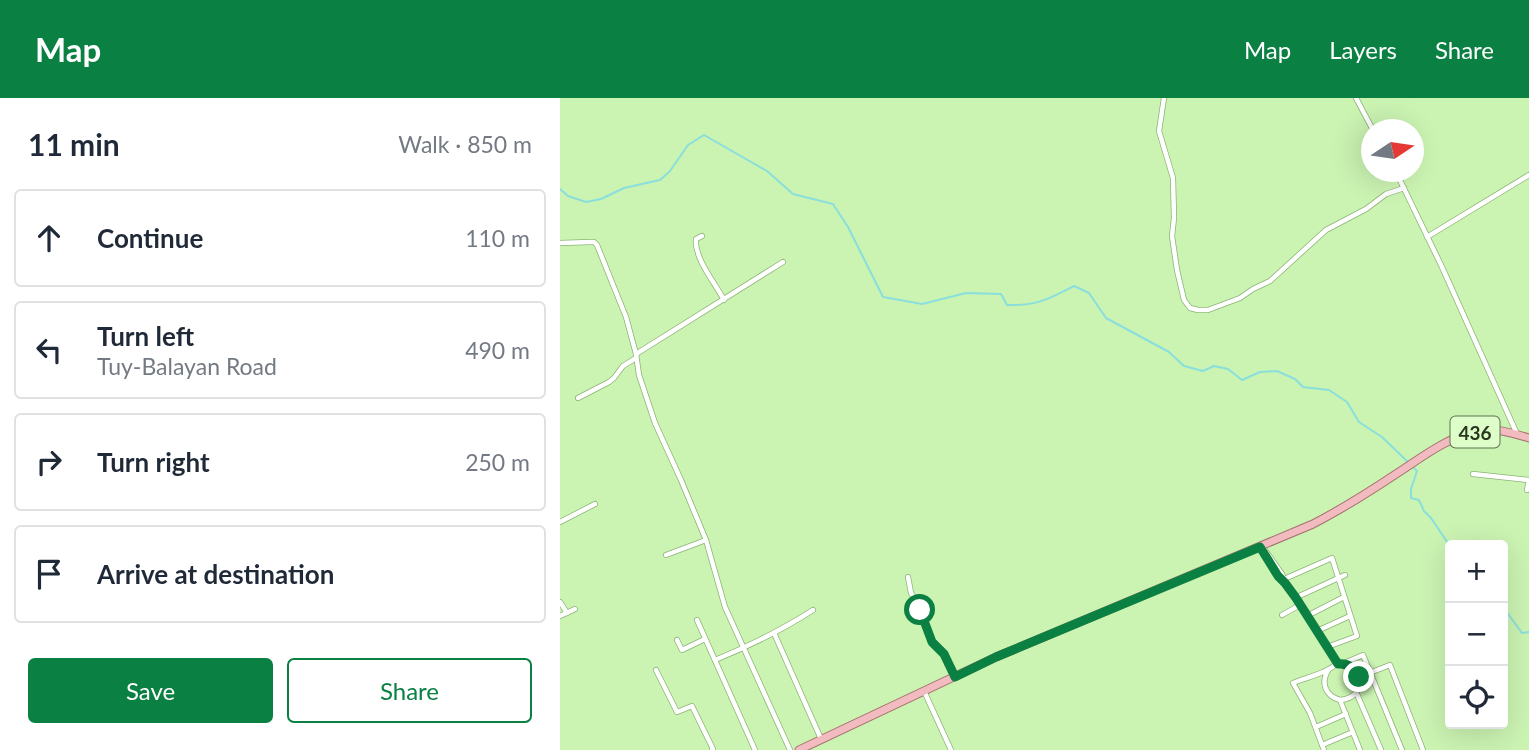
<!DOCTYPE html>
<html lang="en">
<head>
<meta charset="utf-8">
<style>
	body { margin:0; font-family:Lato,sans-serif; background:#f2f2f3; color:#1f2937 }
	.controls { position:absolute; right:21px; bottom:21px; display:grid; overflow:hidden; border-radius:7px; box-shadow:0 7px 28px #0002 }
	.controls button { width:63px; height:63px; display:grid; place-items:center; padding:0; border:0; border-bottom:2px solid #e0e1e3; background:#fff; color:#1f2937; font:35px sans-serif }
	.compass { position:absolute; left:801px; top:21px; width:63px; height:63px; border-radius:50%; background:#fff; box-shadow:0 7px 28px #0002; rotate:77deg }
	.stop { position:absolute; width:21px; height:21px; margin:-16px; border:5px solid #0b8043; border-radius:50%; background:#fff }
	.stop.end { background:#0b8043; border-color:#fff; box-shadow:0 2px 7px #0008 }
	.list { margin:0; padding:0; list-style:none }
	h2 { display:flex; justify-content:space-between; align-items:center; height:91px; margin:0; padding:0 28px; font-size:30px }
	h2 small { font-size:23px; font-weight:400; color:#747a83 }
	.list li { display:grid; grid-template-columns:46px 1fr auto; gap:21px; align-items:center; box-sizing:border-box; height:98px; margin:0 14px 14px; padding:0 14px; border:2px solid #e0e1e3; border-radius:7px }
	.list b { display:block; font-size:26px; white-space:nowrap }
	.list p { margin:0; font-size:23px; white-space:nowrap; color:#747a83 }
	.list em { font-size:23px; font-style:normal; color:#747a83 }
	.actions { display:flex; gap:14px; padding:21px 28px }
	.actions a { flex:1; padding:16px 0; border:2px solid #0b8043; border-radius:7px; text-align:center; font-size:24px; color:#0b8043 }
	.actions .main { background:#0b8043; color:#fff }
	.icon { flex:none; width:38px; height:38px; fill:none; stroke:currentColor; stroke-width:2; stroke-linecap:round; stroke-linejoin:round }
	.map { position:relative; flex:none; width:969px; height:652px; overflow:hidden }
	header { display:flex; align-items:center; gap:42px; box-sizing:border-box; height:98px; padding:0 35px; background:#0b8043; color:#fff }
	header strong { font-size:33px }
	nav { display:flex; gap:38px; margin-inline-start:auto; font-size:24px }
	main { display:flex }
	aside { flex:1; background:#fff }
	.map>svg:first-child { display:block }
</style>
</head>
<body>
<header>
<strong>Map</strong>
<nav><a>Map</a><a>Layers</a><a>Share</a></nav>
</header>
<main>
<aside>
<h2>11 min<small>Walk · 850 m</small></h2>
<ul class="list">
<li><svg class="icon" aria-label="ahead" viewBox="0 0 24 24"><path d="M12 20V5M6 11l6-6 6 6"/></svg><div><b>Continue</b></div><em>110 m</em></li>
<li><svg class="icon" aria-label="left" viewBox="0 0 24 24"><path d="M17 20v-9H6M10 6l-5 5 5 5"/></svg><div><b>Turn left</b><p>Tuy-Balayan Road</p></div><em>490 m</em></li>
<li><svg class="icon" aria-label="right" viewBox="0 0 24 24"><path d="M7 20v-9h11M14 6l5 5-5 5"/></svg><div><b>Turn right</b></div><em>250 m</em></li>
<li><svg class="icon" aria-label="arrive" viewBox="0 0 24 24"><path d="M6 21V4h12l-3 4 3 4H6"/></svg><div><b>Arrive at destination</b></div></li>
</ul>
<div class="actions"><a class="main">Save</a><a>Share</a></div>
</aside>
<div class="map">
<svg width="969" height="652" viewBox="0 0 969 652">
	<rect width="100%" height="100%" fill="#cbf3b2"/>
	<g fill="none" stroke-linecap="round" stroke-linejoin="round">
		<g stroke="#8adfdc" stroke-width="2">
			<path d="M0,91l8,7 18,6 15,-3 23,-11 36,-8 10,-9 18,-26 16,-10 63,36 26,23 40,10 15,23 35,70 39,7 44,-11 35,1 6,11c30,1 42,-6 67,-19l15,7 17,25 63,34 15,14 19,5 11,-5 14,3 14,11 18,-8 17,-1 18,8 8,8 26,3 18,12 12,20 23,15 26,25"/>
			<path d="M852,368l5,5 -6,18v9l8,2 5,11 7,7 19,28"/>
			<path d="M943,509l19,26 7,-1"/>
		</g>
		<g stroke="#8db375" stroke-width="6">
			<g id="minor">
				<path d="M604,0l-5,33 14,47 1,40 -2,18 5,34 7,30 6,8 8,2h10l32,-12 13,-9 17,-8 56,-51 40,-21 20,-15 18,-6"/>
				<path d="M796,0l17,32"/>
				<path d="M836,74l46,95 75,167"/>
				<path d="M142,138l-6,3c-2,19 19,44 28,61"/>
				<path d="M867,139l102,-62"/>
				<path d="M0,145l31,-1h3l3,3 29,72 10,37 3,21 16,48 26,57 25,60 19,67 65,143"/>
				<path d="M76,256l147,-92"/>
				<path d="M18,300l31,-16 5,-4 9,-12 13,-8"/>
				<path d="M913,376l56,6 -2,10"/>
				<path d="M0,424l35,-18"/>
				<path d="M702,448l20,28 3,9 53,81"/>
				<path d="M700,449l18,29 7,6"/>
				<path d="M106,457l40,-15"/>
				<path d="M348,479l3,16 6,10 13,34 2,5 13,12 10,23"/>
				<path d="M722,482l50,-22 25,78 -30,11"/>
				<path d="M735,500l50,-23"/>
				<path d="M0,504l7,11"/>
				<path d="M722,517l18,-10"/>
				<path d="M0,518l15,-7"/>
				<path d="M747,518l37,-19"/>
				<path d="M137,522l58,130"/>
				<path d="M757,533l33,-15"/>
				<path d="M214,535l47,106"/>
				<path d="M117,542l5,10 23,-11"/>
				<path d="M155,562c34,-14 67,-30 98,-50"/>
				<path d="M782,566l21,-9 39,95"/>
				<path d="M96,572l21,42 15,-6 21,43 -1,1"/>
				<path d="M799,579l31,-12 33,85"/>
				<path d="M364,593l27,59"/>
				<path d="M796,594l25,58"/>
				<path d="M780,602l20,50"/>
				<path d="M756,629l30,-13"/>
				<path d="M762,647l31,-13"/>
				<path d="M764,652l-14,-37 -17,-30c12,-5 26,-8 36,-14 6,-3 4,-4 10,-5 24,-4 30,34 1,36 -15,-4 -20,-18 -11,-31"/>
			</g>
		</g>
		<g stroke="#a56f6c" stroke-width="9">
			<path id="primary" d="M239,652l197,-93 317,-133c29,-15 56,-32 83,-50 25,-16 50,-36 80,-43 18,-4 36,2 53,7"/>
		</g>
		<use href="#minor" stroke="#fff" stroke-width="4.5"/>
		<use href="#primary" stroke="#f1bbc0" stroke-width="7"/>
	</g>
	<g fill="none" stroke-linecap="round" stroke-linejoin="round">
		<path stroke="#0b8043" stroke-width="9" d="M360,512l12,32 12,12 11,23 41,-20 264,-110 18,29 7,7 11,15 42,66c10,-1 17,4 21,13"/>
	</g>
	<g text-anchor="middle" dominant-baseline="central" stroke-width="7" stroke-linejoin="round" paint-order="stroke">
		<rect fill="#ddfdc9" stroke="#5e7251" stroke-width="2" x="890.5" y="318.5" width="49" height="31" rx="5"/>
		<g font-size="19" font-weight="bold" fill="#28371e">
			<text x="915" y="334">436</text>
		</g>
	</g>
</svg>
<div class="controls">
<button>+</button>
<button>−</button>
<button><svg class="icon" aria-label="locate" viewBox="0 0 24 24"><circle cx="12" cy="12" r="6"/><path d="M12 2v4M12 18v4M2 12h4M18 12h4"/></svg></button>
</div>
<svg class="compass" viewBox="-18 -18 36 36"><path d="M0-13l5 13h-10z" fill="#e53935"/><path d="M0 13l5-13h-10z" fill="#747a83"/></svg>
<div class="stop" style="left:360px;top:512px"></div>
<div class="stop end" style="left:799px;top:579px"></div>
</div>
</main>
</body>
</html>
